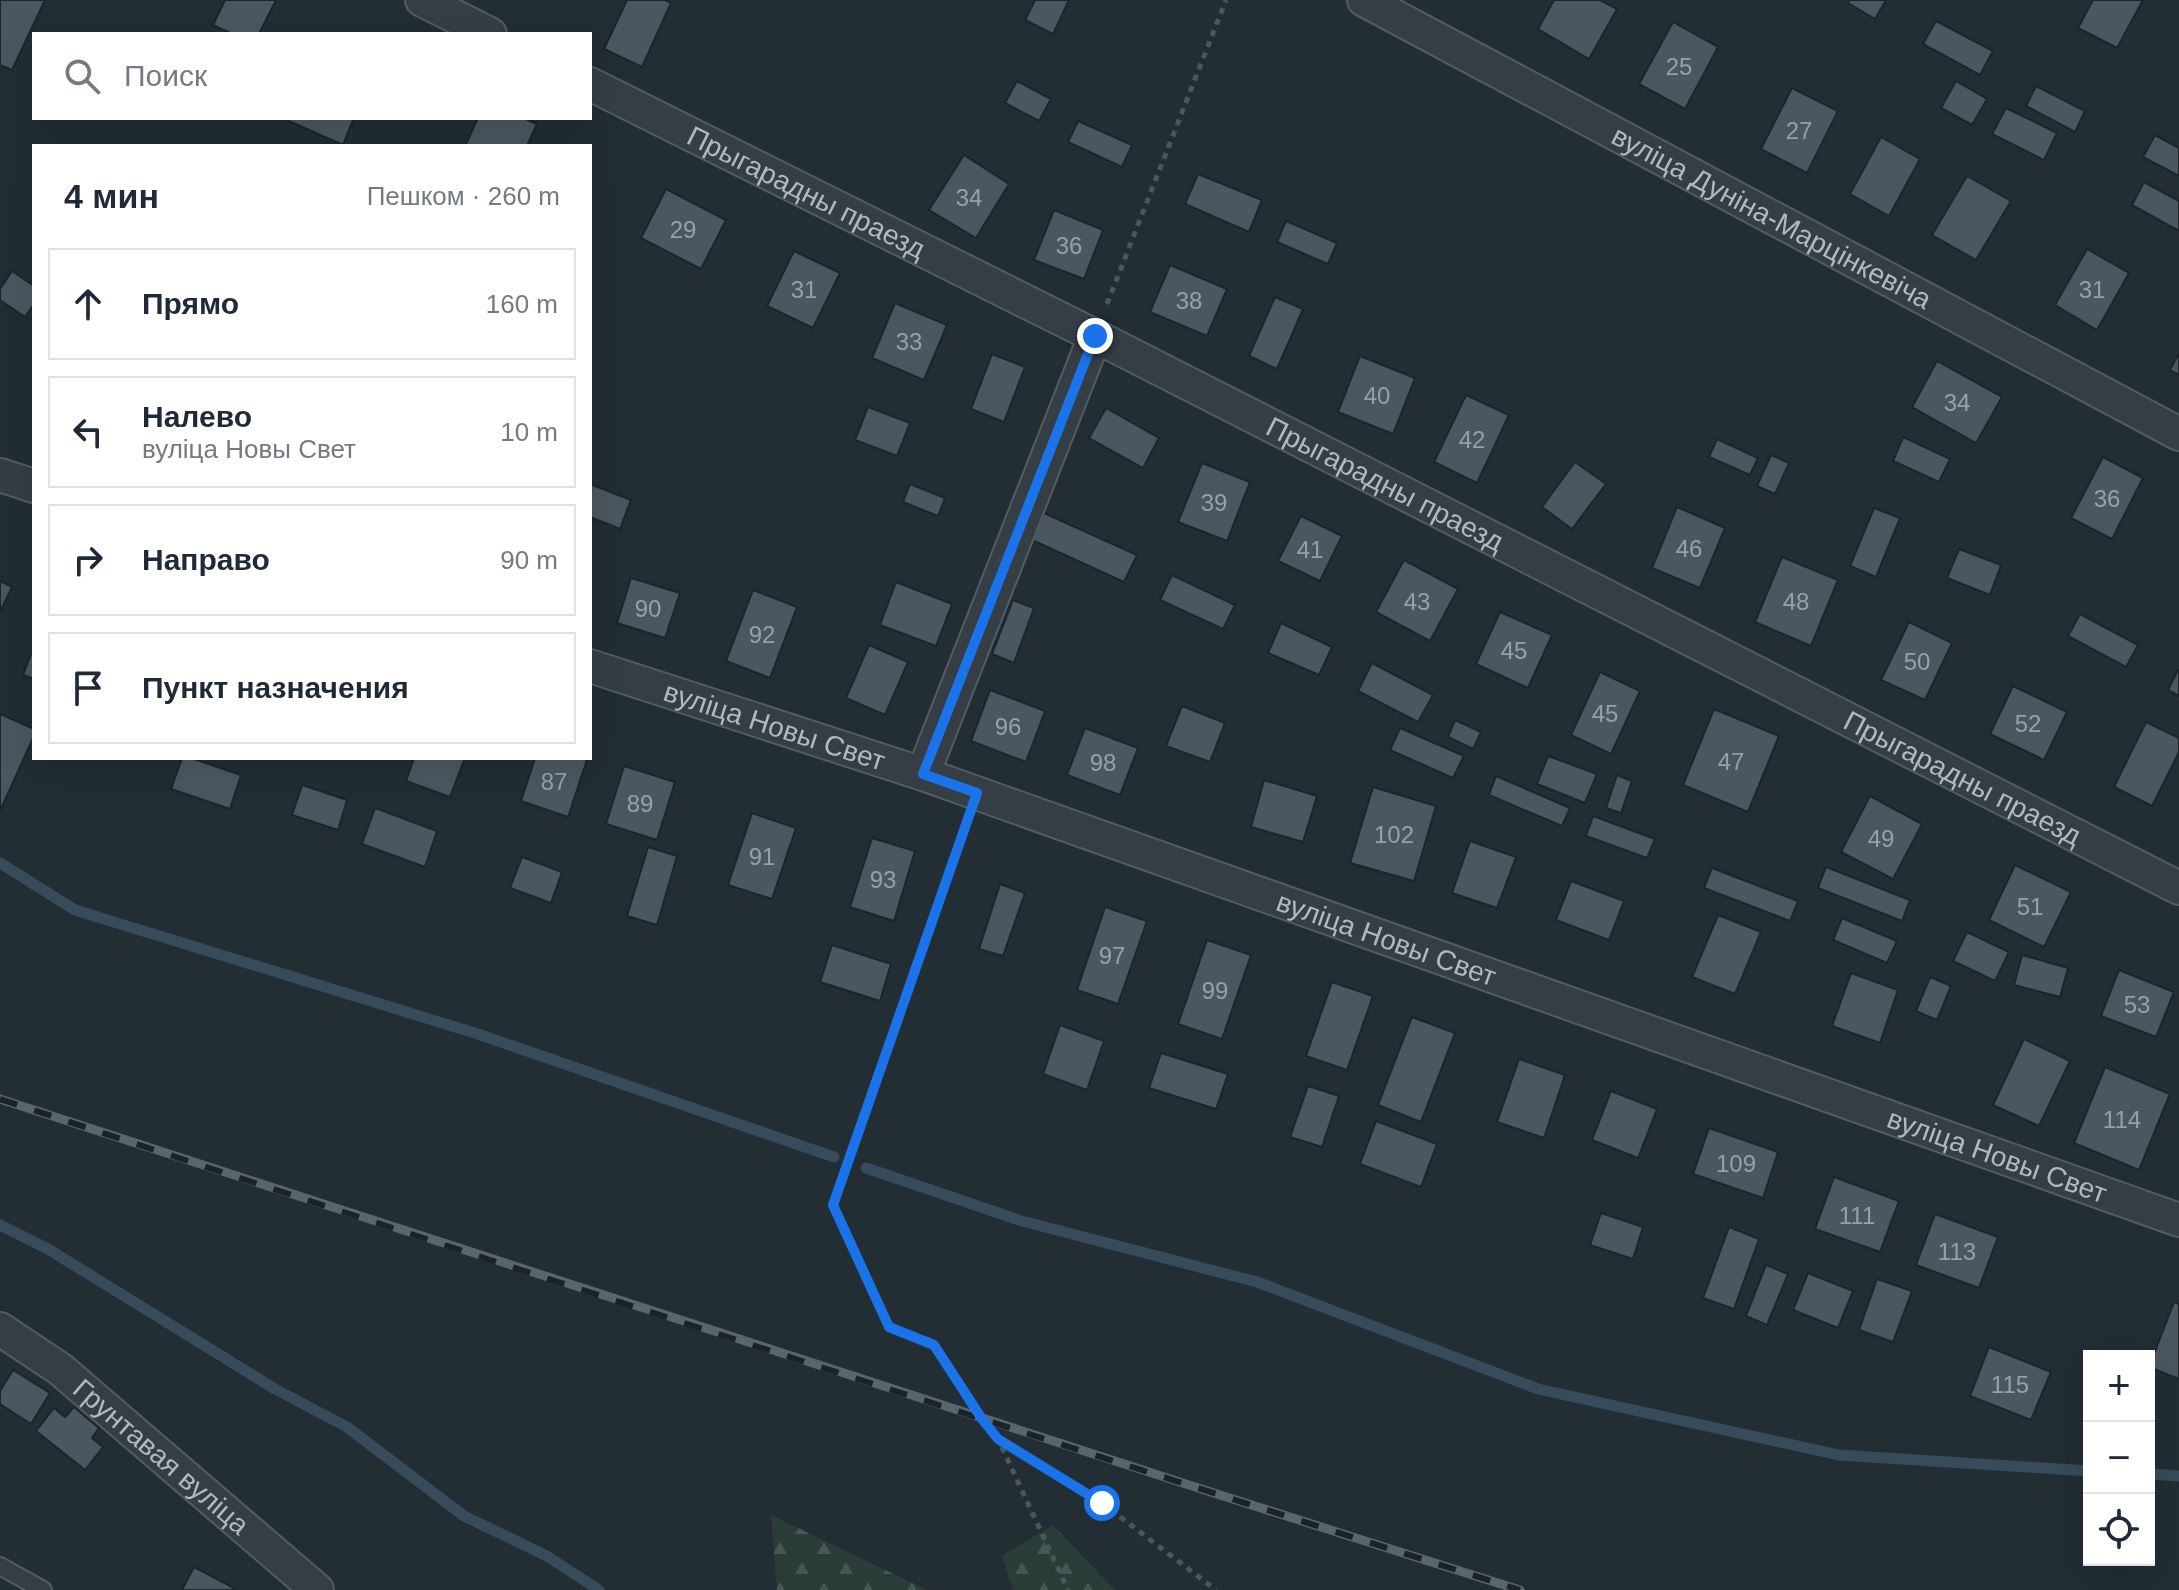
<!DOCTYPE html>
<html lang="ru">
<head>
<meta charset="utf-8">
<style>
	body { margin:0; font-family:Arial,sans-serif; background:#f6f6f7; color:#1f2937 }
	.controls { position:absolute; right:24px; bottom:24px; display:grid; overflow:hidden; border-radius:0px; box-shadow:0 8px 32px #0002 }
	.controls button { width:72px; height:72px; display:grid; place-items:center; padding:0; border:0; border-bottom:2px solid #e0e1e3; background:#fff; color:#1f2937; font:40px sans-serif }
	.stop { position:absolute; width:24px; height:24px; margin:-18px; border:6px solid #1a73e8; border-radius:50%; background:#fff }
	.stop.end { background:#1a73e8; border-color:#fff; box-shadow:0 2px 8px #0008 }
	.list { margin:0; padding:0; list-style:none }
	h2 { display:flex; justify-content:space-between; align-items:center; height:104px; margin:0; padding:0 32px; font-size:34px }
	h2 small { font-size:26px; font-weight:400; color:#747a83 }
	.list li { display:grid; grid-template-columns:52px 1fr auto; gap:24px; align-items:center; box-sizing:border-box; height:112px; margin:0 16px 16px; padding:0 16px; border:2px solid #e0e1e3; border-radius:0px }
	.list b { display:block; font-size:30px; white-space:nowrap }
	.list p { margin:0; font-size:26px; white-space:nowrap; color:#747a83 }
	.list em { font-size:26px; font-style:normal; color:#747a83 }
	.icon { flex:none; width:44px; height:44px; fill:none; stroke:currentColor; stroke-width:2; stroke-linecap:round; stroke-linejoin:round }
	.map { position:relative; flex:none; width:2179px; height:1590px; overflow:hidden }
	.search { position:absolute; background:#fff; box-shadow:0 8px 32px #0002; left:32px; top:32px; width:560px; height:88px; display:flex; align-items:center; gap:20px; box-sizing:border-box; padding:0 28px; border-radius:0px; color:#747a83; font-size:30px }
	.panel { position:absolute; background:#fff; box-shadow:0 8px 32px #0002; left:32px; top:144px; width:560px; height:616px; border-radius:0px }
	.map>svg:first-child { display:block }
</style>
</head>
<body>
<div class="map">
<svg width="2179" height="1590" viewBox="0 0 2179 1590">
	<defs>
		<pattern id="forest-firs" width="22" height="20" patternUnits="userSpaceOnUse" patternTransform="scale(2)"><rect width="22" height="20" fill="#2a3d39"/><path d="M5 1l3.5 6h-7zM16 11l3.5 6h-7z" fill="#465754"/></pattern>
	</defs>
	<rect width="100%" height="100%" fill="#222d34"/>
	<g fill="url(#forest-firs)">
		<path d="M771,1515l156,75h-150z"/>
		<path d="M1053,1525l62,65h-102l-11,-34z"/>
	</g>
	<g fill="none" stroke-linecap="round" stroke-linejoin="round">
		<g stroke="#374b5a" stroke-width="11">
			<path d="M0,863l75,47 403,124 356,123"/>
			<path d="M866,1168l156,53 235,61 281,107 301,66 250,16"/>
			<path d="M0,1225l48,24 227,140 72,38 117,89 83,40 52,34"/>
			<path d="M2149,1474l30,2"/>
		</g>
	</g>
	<g fill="#4b5760" stroke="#1d252c" stroke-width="2">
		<path d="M0,0h45l-33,70 -12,-5z"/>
		<path d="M225,0h51l-17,34h-27l-19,-9z"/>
		<path d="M627,0h38l6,3 -29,64 -38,-18z"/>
		<path d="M1035,0h34l-16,34 -28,-14z"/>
		<path d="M1554,0h46l17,9 -28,50 -51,-30z"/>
		<path d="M1850,0h36l-11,19 -27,-16z"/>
		<path d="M2093,0h50l-26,48 -39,-20z"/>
		<path d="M1936,21l57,30 -13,24 -57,-31z"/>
		<path d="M1673,22l45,25 -33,62 -46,-25z"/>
		<path d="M1017,81l34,18 -12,22 -34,-18z"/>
		<path d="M1956,81l31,18 -15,26 -31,-17z"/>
		<path d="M2036,86l49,25 -10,21 -49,-26z"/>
		<path d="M1792,88l46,23 -31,62 -46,-24z"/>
		<path d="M2006,108l51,25 -13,27 -52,-26z"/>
		<path d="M282,118h72l-11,27z"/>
		<path d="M478,118h45l14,6 -10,22h-62z"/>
		<path d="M1078,121l54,24 -10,22 -54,-25z"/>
		<path d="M2155,135l24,13v28l-36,-19z"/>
		<path d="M1881,137l39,22 -31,57 -39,-22z"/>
		<path d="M964,155l45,29 -33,54 -47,-28z"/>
		<path d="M1198,174l64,26 -13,32 -64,-28z"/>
		<path d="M1967,176l44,25 -35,59 -44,-25z"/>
		<path d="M2144,182l35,19v30l-47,-26z"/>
		<path d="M666,189l60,31 -25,49 -60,-31z"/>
		<path d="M1054,210l49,20 -19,49 -50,-19z"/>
		<path d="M1286,221l51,22 -9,21 -51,-22z"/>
		<path d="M2087,249l42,24 -32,57 -42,-25z"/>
		<path d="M794,251l46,22 -27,55 -46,-22z"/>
		<path d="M1170,265l57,24 -20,47 -57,-24z"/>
		<path d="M12,271l22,15v18l-9,13 -25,-17v-11z"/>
		<path d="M1275,297l28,12 -26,60 -28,-13z"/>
		<path d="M895,303l52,22 -23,55 -52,-22z"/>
		<path d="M2179,353v22l-9,-5z"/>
		<path d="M992,354l33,13 -21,55 -33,-13z"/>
		<path d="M1360,356l55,22 -22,56 -55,-22z"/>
		<path d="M1937,361l65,36 -26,46 -64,-36z"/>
		<path d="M1466,395l43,20 -32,68 -43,-21z"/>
		<path d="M868,407l42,16 -13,33 -42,-16z"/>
		<path d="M1106,408l53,30 -16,30 -54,-30z"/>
		<path d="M1903,437l47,22 -11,23 -46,-21z"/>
		<path d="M1717,439l41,19 -8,17 -41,-18z"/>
		<path d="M1771,455l18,8 -14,31 -18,-8z"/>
		<path d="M2103,457l40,21 -31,61 -41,-21z"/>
		<path d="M1575,462l31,22 -34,45 -30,-22z"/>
		<path d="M1202,463l48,19 -23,59 -49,-19z"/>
		<path d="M590,484l41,16 -11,29 -30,-12z"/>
		<path d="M910,484l35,14 -7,18 -35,-14z"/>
		<path d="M1677,507l48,21 -25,60 -48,-20z"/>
		<path d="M1874,508l26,10 -24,59 -26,-11z"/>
		<path d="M1044,513l93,42 -13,27 -92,-42z"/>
		<path d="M1301,516l41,20 -22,45 -42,-20z"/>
		<path d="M1959,549l42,16 -11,30 -43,-17z"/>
		<path d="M1782,557l56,23 -27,66 -56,-24z"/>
		<path d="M1404,560l54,29 -28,52 -54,-29z"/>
		<path d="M1172,575l63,30 -12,24 -63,-29z"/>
		<path d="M631,578l49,15 -15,45 -48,-15z"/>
		<path d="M0,581l12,6 -12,25z"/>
		<path d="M896,582l56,22 -16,42 -56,-21z"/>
		<path d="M753,590l44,17 -27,71 -44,-17z"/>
		<path d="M1013,600l21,8 -20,55 -22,-9z"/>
		<path d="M1500,612l52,23 -24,53 -52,-24z"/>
		<path d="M2080,614l58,31 -12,22 -58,-31z"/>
		<path d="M1909,622l43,21 -27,57 -44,-20z"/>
		<path d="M1281,623l51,24 -13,28 -51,-22z"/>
		<path d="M869,645l39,17 -23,53 -39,-17z"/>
		<path d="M34,646v33l-11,-4z"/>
		<path d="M1372,663l61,32 -15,27 -60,-31z"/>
		<path d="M2178,670h1v26l-11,-6z"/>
		<path d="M1600,672l40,19 -29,63 -40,-19z"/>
		<path d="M2013,686l54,26 -23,48 -54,-26z"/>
		<path d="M990,690l55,21 -19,51 -55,-21z"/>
		<path d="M1182,706l43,17 -15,39 -44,-16z"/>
		<path d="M1714,709l65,27 -31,76 -65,-27z"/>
		<path d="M0,714l34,15v7l-34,75z"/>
		<path d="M1455,720l26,12 -8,17 -25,-12z"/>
		<path d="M2146,722l33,16v14l-27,54 -38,-19z"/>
		<path d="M1085,728l53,20 -18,47 -53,-20z"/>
		<path d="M1400,728l64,28 -11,22 -63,-28z"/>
		<path d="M1548,756l49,18 -12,29 -48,-19z"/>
		<path d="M182,758h9l50,17 -11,34 -59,-20z"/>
		<path d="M414,758h51l-15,39 -44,-16z"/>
		<path d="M535,758h45l7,2 -19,57 -47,-16z"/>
		<path d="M624,766l51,16 -18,58 -51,-16z"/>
		<path d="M1617,775l15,6 -11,32 -15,-5z"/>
		<path d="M1496,776l74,32 -8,18 -73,-31z"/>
		<path d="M1264,780l53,16 -14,46 -52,-15z"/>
		<path d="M302,785l45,15 -9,30 -46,-15z"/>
		<path d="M1373,787l63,19 -22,75 -64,-18z"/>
		<path d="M1870,796l52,28 -29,55 -52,-27z"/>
		<path d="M375,808l62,23 -12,36 -63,-23z"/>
		<path d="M752,813l44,15 -24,71 -44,-14z"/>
		<path d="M1593,816l62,23 -8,19 -61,-22z"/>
		<path d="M872,838l43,13 -21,70 -44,-14z"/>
		<path d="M1470,841l46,16 -19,51 -45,-15z"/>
		<path d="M648,847l29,9 -20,69 -30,-9z"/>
		<path d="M522,857l40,15 -11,31 -41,-15z"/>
		<path d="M2015,865l56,27 -27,55 -55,-27z"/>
		<path d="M1826,867l84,33 -8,21 -84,-33z"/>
		<path d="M1712,868l86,33 -8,20 -86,-33z"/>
		<path d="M1571,881l53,20 -15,39 -53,-20z"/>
		<path d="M1000,884l25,9 -22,63 -24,-7z"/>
		<path d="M1105,907l42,14 -29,83 -41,-14z"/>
		<path d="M1718,915l43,17 -26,62 -43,-17z"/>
		<path d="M1842,918l55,23 -10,22 -54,-23z"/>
		<path d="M1967,932l42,20 -14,29 -42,-20z"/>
		<path d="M1207,940l44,15 -29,84 -44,-15z"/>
		<path d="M832,945l59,19 -11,37 -60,-19z"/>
		<path d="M2022,955l46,13 -8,29 -46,-12z"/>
		<path d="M2119,970l55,22 -18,45 -55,-21z"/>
		<path d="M1851,973l47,17 -18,53 -48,-17z"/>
		<path d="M1930,977l21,9 -14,34 -21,-9z"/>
		<path d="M1332,982l41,14 -26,74 -41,-14z"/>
		<path d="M1412,1017l43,16 -34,89 -43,-17z"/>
		<path d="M1060,1025l44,16 -17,49 -44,-16z"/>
		<path d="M2024,1039l46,22 -31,65 -46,-21z"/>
		<path d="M1161,1053l67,21 -12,35 -67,-21z"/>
		<path d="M1519,1059l46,16 -21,63 -47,-16z"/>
		<path d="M2105,1067l65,27 -31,76 -65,-27z"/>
		<path d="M1308,1086l31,10 -17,51 -32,-10z"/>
		<path d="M1611,1091l46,18 -19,49 -46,-18z"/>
		<path d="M1376,1121l61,23 -16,43 -61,-23z"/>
		<path d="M1709,1128l69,24 -15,46 -70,-24z"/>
		<path d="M1834,1177l65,24 -19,51 -65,-23z"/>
		<path d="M1601,1213l42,14 -10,32 -43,-14z"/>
		<path d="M1935,1214l63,23 -19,51 -63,-23z"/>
		<path d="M1729,1227l30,12 -25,70 -31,-11z"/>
		<path d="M1766,1265l22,9 -21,51 -21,-9z"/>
		<path d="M1808,1273l45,18 -15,37 -45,-18z"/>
		<path d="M1877,1279l35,12 -19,51 -34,-12z"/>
		<path d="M2174,1302l5,2v75l-30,-12z"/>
		<path d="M1989,1347l62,25 -20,48 -61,-24z"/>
		<path d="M13,1370l37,23 -19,31 -31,-20v-13z"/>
		<path d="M74,1407l25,21 -7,10 11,9 -18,23 -49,-39 18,-23 11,9z"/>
		<path d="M194,1567l40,21 -2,2h-50z"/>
	</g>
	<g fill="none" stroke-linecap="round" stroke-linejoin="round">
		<g stroke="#535c63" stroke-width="20">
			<path id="lane" d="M0,1566l43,24"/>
		</g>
		<g stroke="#535c63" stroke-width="36">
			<g id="street">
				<path d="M422,0l68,34"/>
				<path id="s1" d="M1364,0l815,434"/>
				<path id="s2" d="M590,84l505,252 1084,552"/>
				<path d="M0,475l34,11"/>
				<path id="s3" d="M590,666l333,108 1256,446"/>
				<path d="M923,774l172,-438"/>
				<path id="s4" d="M0,1329l60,40 257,221"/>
			</g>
		</g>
		<g stroke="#485959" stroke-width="5" stroke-dasharray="6 6" stroke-linecap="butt">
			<path d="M1107,304l119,-304"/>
			<path d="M966,825l-133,380 56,122 45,18 48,74 16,20 70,151"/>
			<path d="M999,1439l103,64 114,87"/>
		</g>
		<use href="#lane" stroke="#353e45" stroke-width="16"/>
		<use href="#street" stroke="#353e45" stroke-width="32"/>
		<g stroke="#5a656e" stroke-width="9">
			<path id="rail" d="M0,1099c505,167 1012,331 1520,491"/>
		</g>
		<use href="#rail" stroke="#1b232a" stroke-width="6" stroke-dasharray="18" stroke-linecap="butt"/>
	</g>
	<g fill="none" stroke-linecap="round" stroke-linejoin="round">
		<path stroke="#1a73e8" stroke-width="10" d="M1095,336l-172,438 54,19 -144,412 56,122 45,18 48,74 16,20 104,64"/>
	</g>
	<g text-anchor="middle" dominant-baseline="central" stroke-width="8" stroke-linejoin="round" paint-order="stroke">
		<g font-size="24" fill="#97a0aa">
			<text x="1679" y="66">25</text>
			<text x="1799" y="130">27</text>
			<text x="969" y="197">34</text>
			<text x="683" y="229">29</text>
			<text x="1069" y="245">36</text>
			<text x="804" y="289">31</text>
			<text x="2092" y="289">31</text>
			<text x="1189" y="300">38</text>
			<text x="909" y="341">33</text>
			<text x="1377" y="395">40</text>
			<text x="1957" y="402">34</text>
			<text x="1472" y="439">42</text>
			<text x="2107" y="498">36</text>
			<text x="1214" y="502">39</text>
			<text x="1689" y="548">46</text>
			<text x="1310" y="549">41</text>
			<text x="1417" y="601">43</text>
			<text x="1796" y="601">48</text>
			<text x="648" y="608">90</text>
			<text x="762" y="634">92</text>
			<text x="1514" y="650">45</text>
			<text x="1917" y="661">50</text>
			<text x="1605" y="713">45</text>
			<text x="2028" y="723">52</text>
			<text x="1008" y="726">96</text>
			<text x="1731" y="761">47</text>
			<text x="1103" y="762">98</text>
			<text x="554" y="781">87</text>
			<text x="640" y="803">89</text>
			<text x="1394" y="834">102</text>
			<text x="1881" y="838">49</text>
			<text x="762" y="856">91</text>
			<text x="883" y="879">93</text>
			<text x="2030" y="906">51</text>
			<text x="1112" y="955">97</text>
			<text x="1215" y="990">99</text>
			<text x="2137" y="1004">53</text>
			<text x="2122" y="1119">114</text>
			<text x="1736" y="1163">109</text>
			<text x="1857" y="1215">111</text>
			<text x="1957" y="1251">113</text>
			<text x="2010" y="1384">115</text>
		</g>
		<g font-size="28" fill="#b0b9c2" stroke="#1b232a">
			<text stroke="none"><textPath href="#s2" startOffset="242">Прыгарадны праезд</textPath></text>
			<text stroke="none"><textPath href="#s1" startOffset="462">вуліца Дуніна-Марцінкевіча</textPath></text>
			<text stroke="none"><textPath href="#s2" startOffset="890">Прыгарадны праезд</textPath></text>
			<text stroke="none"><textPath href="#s3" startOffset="194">вуліца Новы Свет</textPath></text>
			<text stroke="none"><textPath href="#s2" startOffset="1538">Прыгарадны праезд</textPath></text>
			<text stroke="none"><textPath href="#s3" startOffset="842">вуліца Новы Свет</textPath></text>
			<text stroke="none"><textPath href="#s3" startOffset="1490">вуліца Новы Свет</textPath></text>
			<text stroke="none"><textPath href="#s4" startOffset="206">Грунтавая вуліца</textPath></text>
		</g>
	</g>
</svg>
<div class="controls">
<button>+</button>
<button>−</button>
<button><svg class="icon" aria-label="locate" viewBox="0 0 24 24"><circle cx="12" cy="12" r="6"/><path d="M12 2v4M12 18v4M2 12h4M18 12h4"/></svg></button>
</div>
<div class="stop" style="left:1102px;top:1503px"></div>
<div class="stop end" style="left:1095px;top:336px"></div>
<div class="search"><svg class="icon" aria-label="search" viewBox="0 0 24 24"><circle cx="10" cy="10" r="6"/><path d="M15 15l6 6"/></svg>Поиск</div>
<section class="panel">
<h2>4 мин<small>Пешком · 260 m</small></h2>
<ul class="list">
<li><svg class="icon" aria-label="ahead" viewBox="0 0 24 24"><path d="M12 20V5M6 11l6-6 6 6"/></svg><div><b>Прямо</b></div><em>160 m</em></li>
<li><svg class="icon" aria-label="left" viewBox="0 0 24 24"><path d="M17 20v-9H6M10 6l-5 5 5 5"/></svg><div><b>Налево</b><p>вуліца Новы Свет</p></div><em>10 m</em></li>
<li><svg class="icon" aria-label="right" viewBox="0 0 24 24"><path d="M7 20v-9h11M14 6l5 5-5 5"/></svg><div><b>Направо</b></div><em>90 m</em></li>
<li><svg class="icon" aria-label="arrive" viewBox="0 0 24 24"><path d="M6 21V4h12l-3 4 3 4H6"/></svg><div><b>Пункт назначения</b></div></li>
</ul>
</section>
</div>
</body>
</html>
